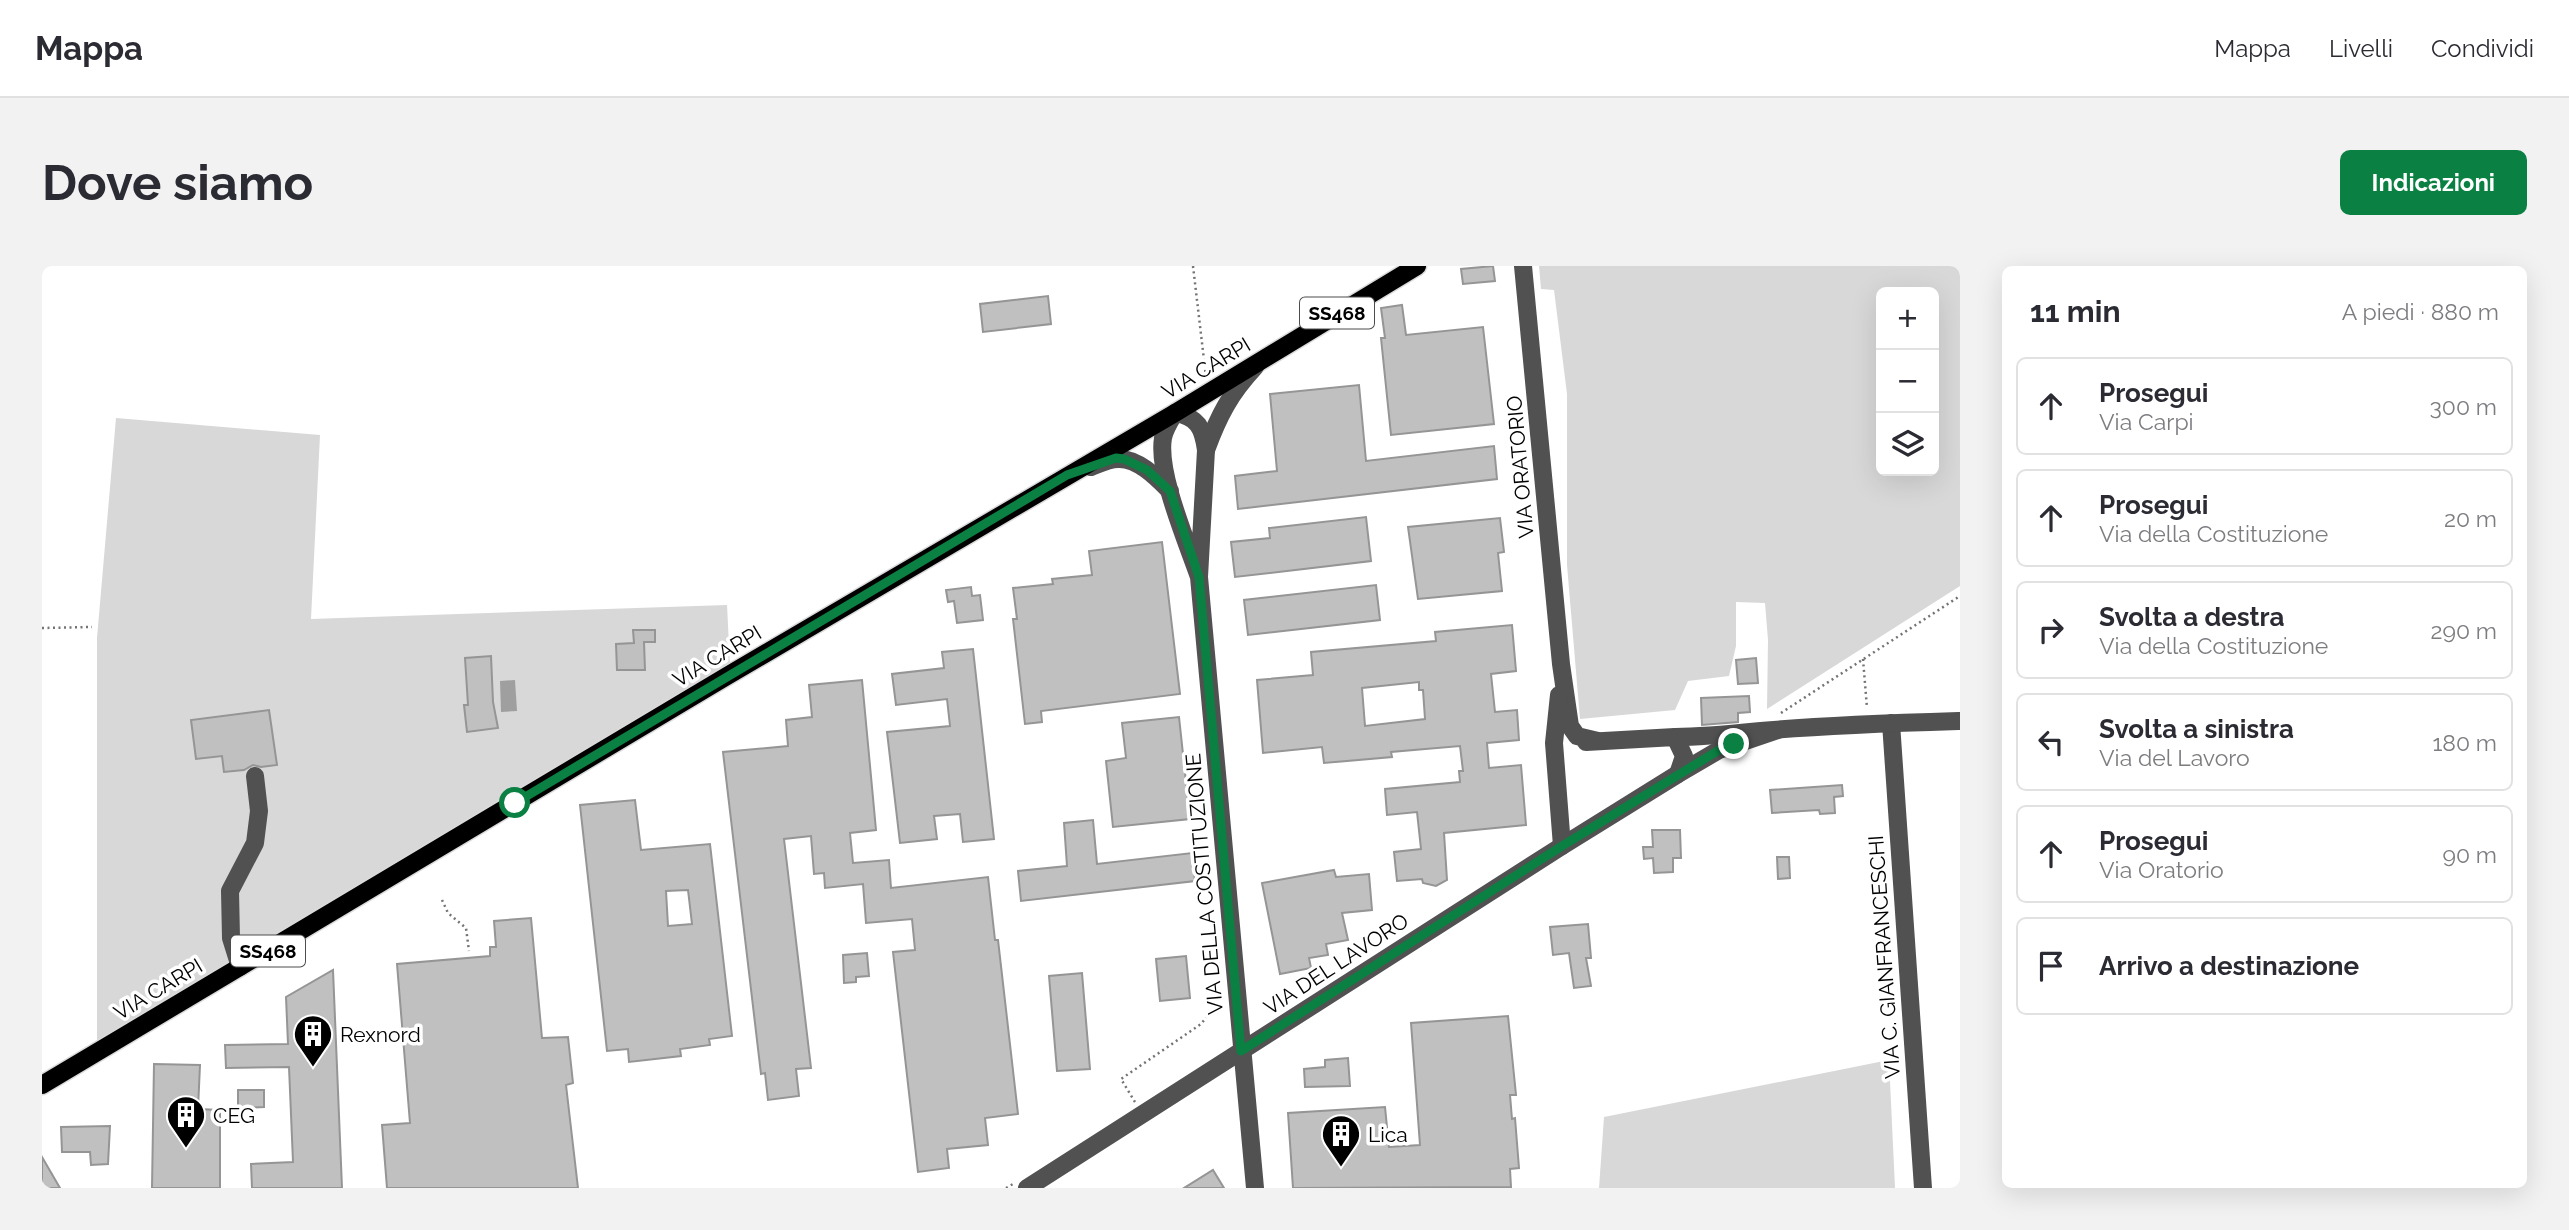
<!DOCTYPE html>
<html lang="it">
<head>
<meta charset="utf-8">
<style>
	body { margin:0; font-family:Raleway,sans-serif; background:#f2f2f3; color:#2b2b33 }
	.controls { position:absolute; right:21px; top:21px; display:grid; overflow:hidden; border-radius:10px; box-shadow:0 7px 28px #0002 }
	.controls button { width:63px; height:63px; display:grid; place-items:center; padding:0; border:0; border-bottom:2px solid #e1e1e2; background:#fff; color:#2b2b33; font:35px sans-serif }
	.stop { position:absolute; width:21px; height:21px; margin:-16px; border:5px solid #0b8043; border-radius:50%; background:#fff }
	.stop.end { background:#0b8043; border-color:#fff; box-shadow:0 2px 7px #0008 }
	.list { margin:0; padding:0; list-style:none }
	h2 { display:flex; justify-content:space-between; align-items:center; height:91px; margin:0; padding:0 28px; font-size:30px }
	h2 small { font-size:23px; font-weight:400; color:#7c7c81 }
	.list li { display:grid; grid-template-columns:46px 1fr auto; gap:21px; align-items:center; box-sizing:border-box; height:98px; margin:0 14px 14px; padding:0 14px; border:2px solid #e1e1e2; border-radius:10px }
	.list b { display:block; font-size:26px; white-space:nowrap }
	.list p { margin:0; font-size:23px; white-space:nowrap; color:#7c7c81 }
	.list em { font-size:23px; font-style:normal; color:#7c7c81 }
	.icon { flex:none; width:38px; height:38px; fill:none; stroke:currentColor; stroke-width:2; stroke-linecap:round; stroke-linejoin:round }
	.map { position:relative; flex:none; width:1918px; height:922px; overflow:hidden; border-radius:10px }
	header { display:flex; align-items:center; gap:42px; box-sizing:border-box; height:98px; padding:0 35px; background:#fff; border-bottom:2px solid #e1e1e2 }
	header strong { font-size:33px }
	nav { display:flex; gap:38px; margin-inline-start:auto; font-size:24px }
	.intro { display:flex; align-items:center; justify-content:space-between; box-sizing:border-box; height:168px; padding:0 42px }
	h1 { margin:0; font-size:49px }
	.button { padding:18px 32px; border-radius:10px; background:#0b8043; color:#fff; font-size:24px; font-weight:700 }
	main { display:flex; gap:42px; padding:0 42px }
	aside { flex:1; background:#fff; border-radius:10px; box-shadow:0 7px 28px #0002 }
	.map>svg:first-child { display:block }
</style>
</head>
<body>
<header>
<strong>Mappa</strong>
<nav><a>Mappa</a><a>Livelli</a><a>Condividi</a></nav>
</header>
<div class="intro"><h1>Dove siamo</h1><a class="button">Indicazioni</a></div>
<main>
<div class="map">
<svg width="1918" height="922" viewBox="0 0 1918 922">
	<rect width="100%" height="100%" fill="#fff"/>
	<g fill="#d8d8d8" fill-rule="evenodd">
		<path d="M1497,0h421v320l-193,123 1,-69 -3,-37 -29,-1v44l-7,30 -41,5 -13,29 -95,9 -13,-154v-171l-13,-104 -13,-1zM1892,26v179h-53v-179z"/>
		<path d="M74,152l204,17 -9,184 416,-14 3,60 -633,384v-411z"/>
		<path d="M1847,794l6,128h-296l5,-71z"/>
	</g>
	<path fill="#9f9f9f" d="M473,414l2,31 -16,1 -1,-31z"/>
	<g fill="#c0c0c0" stroke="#959595" stroke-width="2" fill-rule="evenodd">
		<path d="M1451,0l2,15 -32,3 -2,-15z"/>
		<path d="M1006,30l3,28 -68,8 -3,-28z"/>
		<path d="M1360,39l4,30 77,-8 11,97 -103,11 -10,-97h4l-4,-30z"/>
		<path d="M1317,119l7,76 128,-15 3,33 -259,30 -3,-33 42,-5 -7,-77z"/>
		<path d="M1324,251l5,44 -136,16 -4,-35 39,-4 -1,-10z"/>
		<path d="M1458,252l4,34 -6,1 4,38 -84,8 -10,-72z"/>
		<path d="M1120,276l18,152 -139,17 1,11 -17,2 -12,-105h4l-4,-31 40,-4 -1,-5 40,-4 -3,-24z"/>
		<path d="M1334,319l4,35 -132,15 -4,-35z"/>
		<path d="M929,321l1,9 8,-1 3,25 -26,3 -3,-22 -6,1 -2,-12z"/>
		<path d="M1470,359l4,46 -25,3 4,38 22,-2 2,30 -32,3 2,25 32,-3 5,60 -82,8 3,47 -11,6 -13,-3 -1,-4 -25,2 -3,-29 27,-3 -4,-37 -30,3 -2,-26 75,-7 -1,-11h4l-3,-25 -69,6 1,5 -68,6 -2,-16 -59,6 -6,-73 56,-5 -2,-23 125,-11 -1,-9zM1377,416v8h4l2,29 -60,7 -3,-38z"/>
		<path d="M591,364h22v12h-11l1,28h-28l-1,-26 18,-1z"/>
		<path d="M931,383l21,190 -31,3 -3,-28 -26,2 3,23 -37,4 -13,-111 63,-6 -3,-27 -51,6 -4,-31 52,-6 -2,-16z"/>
		<path d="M449,390l2,46 5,26 -31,4 -3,-27h4l-3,-47z"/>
		<path d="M1714,392l2,25 -20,1 -2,-24z"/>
		<path d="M820,414l14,150 -26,3 3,30 36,-3 2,28 97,-11 7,63h3l20,174 -33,4 3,27 -41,4 2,19 -31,4 -25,-220 22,-2 -3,-31 -46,4 -3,-39 -38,4 -1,-15 -10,1 -3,-38 -27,3 27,229 -15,1 3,27 -31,4 -3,-27 -4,1 -38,-322 65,-6 -2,-26 26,-3 -3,-32z"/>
		<path d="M1707,430l1,16 -12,1v9l-36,3 -1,-27z"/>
		<path d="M227,444l8,55 -16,2 -8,-2 -9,5 -20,2 -2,-16 -26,3 -5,-39z"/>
		<path d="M1137,451l11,102 -77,8 -7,-66 20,-3 -4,-35z"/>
		<path d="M1800,519l1,11 -9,1 1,16 -15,1 -1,-4 -47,3 -2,-23z"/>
		<path d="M593,534l6,50 69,-6 22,192 -23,3 1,6 -30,4 1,7 -52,6 -1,-13 -21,2 -27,-246zM646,624l4,34 -24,2 -2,-35z"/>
		<path d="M1051,554l4,44 95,-11 3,28 -174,20 -3,-30 49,-5 -3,-43z"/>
		<path d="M1610,564h28l1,28h-8v14l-19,1 -1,-15 -9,1 -1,-12h10z"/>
		<path d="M1735,591h12l1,21 -12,1z"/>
		<path d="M1292,604l2,7 33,-3 3,36 -30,3 6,27 -22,4 2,11 -19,3 2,10 -31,6 -18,-91z"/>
		<path d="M489,652l11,120 26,-1 5,46 -7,2 12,103h-191l-5,-63 28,-2 -13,-159 93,-8v-9h6l-2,-26z"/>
		<path d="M1546,658l3,34h-5l5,28 -17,2 -5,-35 -16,2 -3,-28z"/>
		<path d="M825,687l2,23 -13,1v5l-12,1 -1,-28z"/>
		<path d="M1144,690l4,42 -30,3 -4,-42z"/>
		<path d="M291,704l9,218h-90l-1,-24 42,-2 -4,-95 -63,1 -1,-23 63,-1 -2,-47z"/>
		<path d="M1040,707l8,96 -33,2 -8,-95z"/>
		<path d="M1466,750l8,79h-6l2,24 3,-1 4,50 -9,1 1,18 -218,1 -5,-75 97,-6 4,40 31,-2 -9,-122z"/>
		<path d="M1306,792l2,28 -45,1 -1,-18 21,-2v-7z"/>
		<path d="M112,798l46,1 -2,44 22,1v78h-68z"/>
		<path d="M196,824h26v17l-26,1z"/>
		<path d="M68,860l-2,38 -17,1 -1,-13h-28l-1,-25z"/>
		<path d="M0,891l18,31h-18z"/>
		<path d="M1171,904l11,18h-40z"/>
	</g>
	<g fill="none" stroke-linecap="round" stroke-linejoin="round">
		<g stroke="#dbdbdb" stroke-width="21">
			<path id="major" d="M0,819l685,-409 448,-263 242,-147"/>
		</g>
		<g stroke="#737373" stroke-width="2.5" stroke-dasharray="2 3.5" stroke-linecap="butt">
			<path d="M1151,0l13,111"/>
			<path d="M0,362l50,-1"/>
			<path d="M1821,393l4,49"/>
			<path d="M1739,447l179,-117"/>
			<path d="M400,634l6,13 18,15 3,23"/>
			<path d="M1093,836l-14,-23 80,-55 17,-21 2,-10"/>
			<path d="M964,922l7,-4"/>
		</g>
		<g stroke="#515151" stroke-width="18">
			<path d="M1481,0l38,398 9,62 7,10 21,5"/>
			<path d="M1164,184c13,-35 24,-56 49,-83"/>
			<path d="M1049,201c8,-3 18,-8 27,-8 20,-1 39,19 52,32"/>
			<path d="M1157,311c-12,-35 -42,-104 -36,-139 2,-10 7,-17 12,-25 23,4 28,15 31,37l-7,127 56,611"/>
			<path d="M1517,429l-5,48 8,103"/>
			<path d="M1849,457l32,465"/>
			<path d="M1633,471c29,0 57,-3 86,-6 66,-6 133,-8 199,-10"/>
			<path d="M1544,476l89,-5 9,19 -6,18"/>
			<path d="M198,701l-9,-29 -1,-47 25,-48 4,-32 -4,-35"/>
			<path d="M985,922l535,-342 116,-72 41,-24 59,-20"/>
		</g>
		<use href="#major" stroke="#000" stroke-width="18"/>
	</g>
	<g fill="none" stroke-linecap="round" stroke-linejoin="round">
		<path stroke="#0b8043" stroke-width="9" d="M473,537l552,-328 49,-17 8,1 23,11 23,21 29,86 42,474 321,-205 157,-96 15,-6"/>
	</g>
	<defs>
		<g id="building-pin" transform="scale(2.0125)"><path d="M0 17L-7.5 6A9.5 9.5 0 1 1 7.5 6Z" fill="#000" stroke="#fff"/><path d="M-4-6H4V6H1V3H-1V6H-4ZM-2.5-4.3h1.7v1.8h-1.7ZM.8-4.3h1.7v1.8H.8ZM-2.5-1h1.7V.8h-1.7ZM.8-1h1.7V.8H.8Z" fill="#fff"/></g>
	</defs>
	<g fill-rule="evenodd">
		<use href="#building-pin" x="271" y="768"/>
		<use href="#building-pin" x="144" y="849"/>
		<use href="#building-pin" x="1299" y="868"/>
	</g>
	<g text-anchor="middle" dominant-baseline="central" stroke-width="7" stroke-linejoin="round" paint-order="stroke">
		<g fill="#fff" stroke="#4c4c4c" stroke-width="2">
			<rect x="1258" y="31.5" width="74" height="31" rx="5"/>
			<rect x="189" y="669.5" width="74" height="31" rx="5"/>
		</g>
		<g font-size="19" font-weight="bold" fill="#000">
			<text x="1295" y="47">SS468</text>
			<text x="226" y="685">SS468</text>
		</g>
		<g font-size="21" fill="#000" stroke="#fff">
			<text transform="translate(1164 102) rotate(-31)">VIA CARPI</text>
			<text transform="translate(1478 201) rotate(-95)">VIA ORATORIO</text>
			<text transform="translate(675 390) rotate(-31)">VIA CARPI</text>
			<text transform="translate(1162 618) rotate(-95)">VIA DELLA COSTITUZIONE</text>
			<text transform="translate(1842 691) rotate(-94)">VIA C. GIANFRANCESCHI</text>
			<text transform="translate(1294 698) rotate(-33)">VIA DEL LAVORO</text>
			<text transform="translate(116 723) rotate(-31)">VIA CARPI</text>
		</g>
		<g font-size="21" fill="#000" stroke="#fff" text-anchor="start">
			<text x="298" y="768">Rexnord</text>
			<text x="171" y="849">CEG</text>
			<text x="1326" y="868">Lica</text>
		</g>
	</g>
</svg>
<div class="controls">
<button>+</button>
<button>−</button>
<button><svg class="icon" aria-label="layers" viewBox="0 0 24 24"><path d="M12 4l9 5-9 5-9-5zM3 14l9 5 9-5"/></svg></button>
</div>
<div class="stop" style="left:473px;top:537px"></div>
<div class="stop end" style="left:1692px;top:478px"></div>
</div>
<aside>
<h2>11 min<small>A piedi · 880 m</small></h2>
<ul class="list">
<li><svg class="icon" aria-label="ahead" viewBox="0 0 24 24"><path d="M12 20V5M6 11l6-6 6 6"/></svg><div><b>Prosegui</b><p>Via Carpi</p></div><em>300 m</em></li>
<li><svg class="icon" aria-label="ahead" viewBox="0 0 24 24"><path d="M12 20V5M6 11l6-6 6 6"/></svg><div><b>Prosegui</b><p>Via della Costituzione</p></div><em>20 m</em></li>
<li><svg class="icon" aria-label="right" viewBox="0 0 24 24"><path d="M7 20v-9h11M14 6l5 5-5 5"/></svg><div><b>Svolta a destra</b><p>Via della Costituzione</p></div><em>290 m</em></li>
<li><svg class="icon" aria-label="left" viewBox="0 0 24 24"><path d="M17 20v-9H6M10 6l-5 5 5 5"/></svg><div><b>Svolta a sinistra</b><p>Via del Lavoro</p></div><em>180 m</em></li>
<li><svg class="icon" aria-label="ahead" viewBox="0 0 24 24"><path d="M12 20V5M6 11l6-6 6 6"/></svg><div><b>Prosegui</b><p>Via Oratorio</p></div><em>90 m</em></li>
<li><svg class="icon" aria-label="arrive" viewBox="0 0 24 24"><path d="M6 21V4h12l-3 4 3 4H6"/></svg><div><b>Arrivo a destinazione</b></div></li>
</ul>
</aside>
</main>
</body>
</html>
